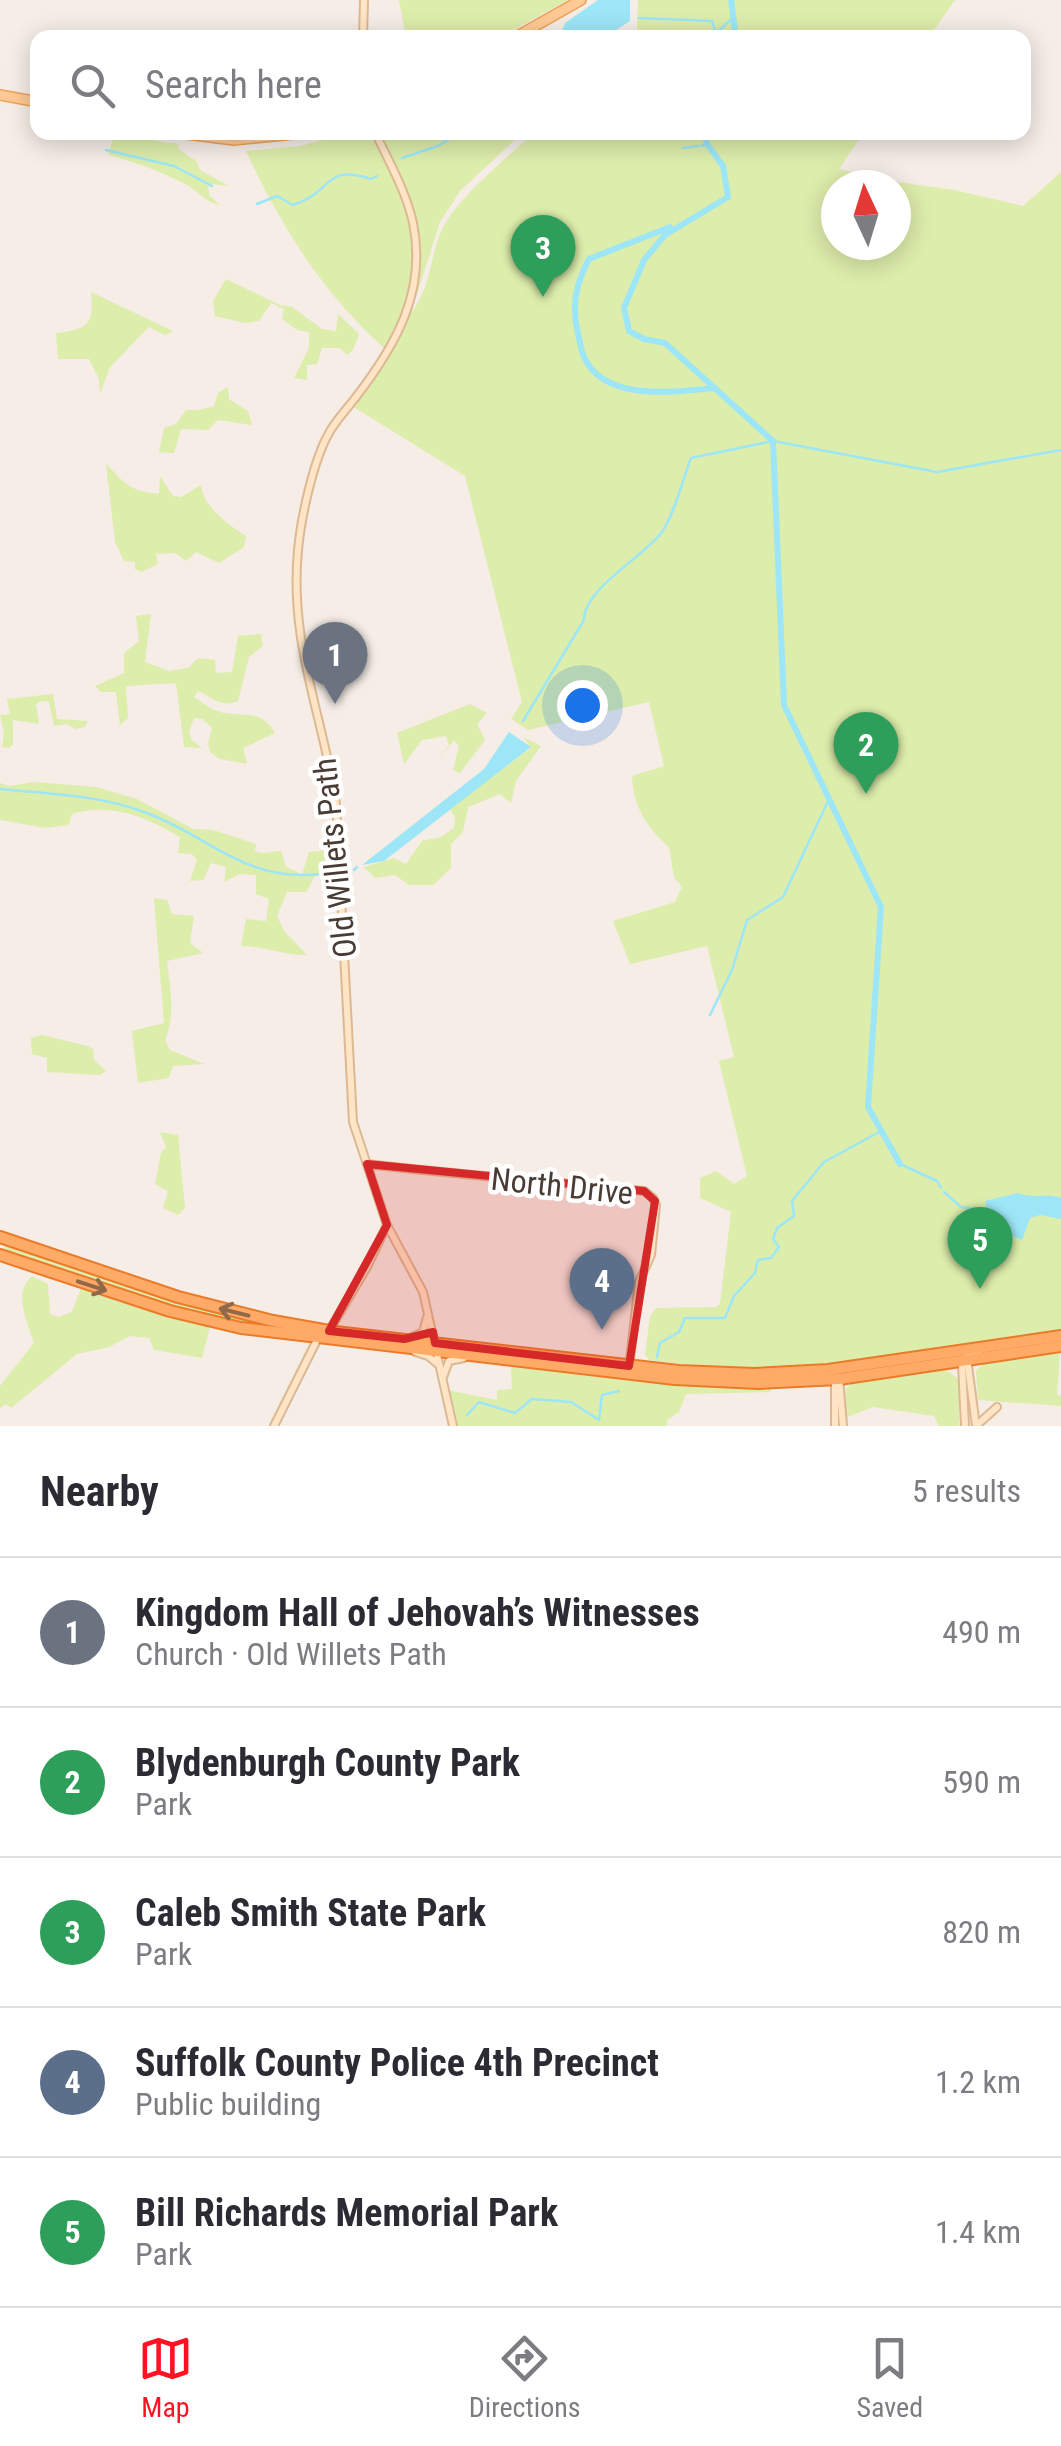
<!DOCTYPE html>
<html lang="en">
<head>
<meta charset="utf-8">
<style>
	body { margin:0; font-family:"Roboto Condensed",sans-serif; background:#f7f7f7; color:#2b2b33 }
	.compass { position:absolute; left:821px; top:170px; width:90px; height:90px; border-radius:50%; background:#fff; box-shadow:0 5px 25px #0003; rotate:356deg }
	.you { position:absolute; left:582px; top:705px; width:35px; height:35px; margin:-25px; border:8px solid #fff; border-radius:50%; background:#1a73e8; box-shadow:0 0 0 15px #1a73e833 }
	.badge { display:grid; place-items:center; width:65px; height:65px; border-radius:50%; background:#ff1323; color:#fff; font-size:32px; font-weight:700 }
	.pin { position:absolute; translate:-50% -82px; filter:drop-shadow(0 2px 5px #0008) }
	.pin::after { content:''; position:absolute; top:52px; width:35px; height:30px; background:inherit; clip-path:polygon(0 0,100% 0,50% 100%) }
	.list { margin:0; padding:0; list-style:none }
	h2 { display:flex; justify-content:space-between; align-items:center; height:130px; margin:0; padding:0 40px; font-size:42px }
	h2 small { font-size:32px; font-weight:400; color:#7c7c81 }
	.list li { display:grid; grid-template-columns:65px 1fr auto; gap:30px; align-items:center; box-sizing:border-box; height:150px; padding:0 40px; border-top:2px solid #e1e1e2 }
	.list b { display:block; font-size:38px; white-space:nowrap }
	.list p { margin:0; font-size:32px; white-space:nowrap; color:#7c7c81 }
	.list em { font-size:32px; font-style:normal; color:#7c7c81 }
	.icon { flex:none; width:55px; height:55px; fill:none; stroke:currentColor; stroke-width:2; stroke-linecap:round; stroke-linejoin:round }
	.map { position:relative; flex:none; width:1061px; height:1426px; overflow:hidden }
	.search { position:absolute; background:#fff; box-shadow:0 5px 25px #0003; left:30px; right:30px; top:30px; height:110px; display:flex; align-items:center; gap:25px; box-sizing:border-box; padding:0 35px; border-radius:20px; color:#7c7c81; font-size:38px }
	.sheet { height:880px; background:#fff }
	nav { display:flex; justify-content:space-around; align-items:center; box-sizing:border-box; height:140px; border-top:2px solid #e1e1e2; background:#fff; font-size:28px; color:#7c7c81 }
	nav a { display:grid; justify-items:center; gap:5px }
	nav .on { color:#ff1323 }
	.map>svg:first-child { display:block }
</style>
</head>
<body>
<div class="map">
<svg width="1061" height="1426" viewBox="0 0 1061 1426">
	<rect width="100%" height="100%" fill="#f5ede6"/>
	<g fill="#ddedab" fill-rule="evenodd">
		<path d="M399,0h169l-68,37h-94z"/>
		<path d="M638,0h317l-26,37 -298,1 6,-9z"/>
		<path d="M115,133c22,0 41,11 62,10l2,6 18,13 3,8 29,16 -18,-2 -3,4 2,8 10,9c-16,-3 -21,-14 -35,-21 -24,-12 -50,-23 -77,-29z"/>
		<path d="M347,133h175l-62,58 -20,31 -29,91c23,-30 18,-62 34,-89 18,-32 61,-64 88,-91h330l-24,36 58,13 57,8 69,16 38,-34v1158c-99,14 -199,35 -299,39 -39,1 -76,-5 -113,-9l-4,-6 5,-37 6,-9 60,-1 4,-3 11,-92 -31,-14v-20l16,-7 18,13 13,-8 -28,-115 15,-4 -27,-111 -77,18 -17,-43 62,-19 7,-15 -8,-10 -5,-30c-22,-19 -36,-41 -37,-71l32,-10 -15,-64 -121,28 -17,-11 11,-17 -57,-226 -113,-70 37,-48 21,-44 -25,35c-63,-57 -103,-121 -139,-198l55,-5zM836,185h60v60h-60z"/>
		<path d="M226,279l54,26 12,2 30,22 14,2 2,-17 21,20 -6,16 -6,5 -7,-7h-18l-5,16 -10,1v15l-13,-2 15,-30v-16l-12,-2 -15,-11 2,-10 -13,-6 -12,18 -14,2 -30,-7 -2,-15z"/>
		<path d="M91,292l82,39 -8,4 -16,-8 -39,40 -10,27 -1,-15 -10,-20h-31l-2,-26c31,-3 39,-9 35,-41z"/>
		<path d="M228,387l1,12 19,12 4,14 -34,-5 -10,10 -27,-1 -7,24 -15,-1 5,-24 12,-4 10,-14h13l15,-4 4,-13z"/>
		<path d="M106,464c22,22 22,26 53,30l1,-18 13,20 8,1 20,-12c2,21 27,40 45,51l-2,11 -25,16 -23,-11 -10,9 -11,-8 -19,1 2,10 -17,8 -6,-3v-7l-11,-1 -9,-19z"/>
		<path d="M151,614l-6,48 24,9 19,-3 10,-10 17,2 1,13 16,-1 6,-36 23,-2 2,12 -14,11 -11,44c-18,7 -24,-3 -40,-10l-4,6c9,6 19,14 30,16 22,3 39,-2 51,20l-32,15 4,16 -27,-5 -10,-7 -2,-9 4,-15 -10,-9 -8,-1 -5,14 2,7 11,9 -18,-1 -8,-64 -50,3 2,32 -8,7 -4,-33h-15l-6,-6 29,-13v-20l15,-12 -3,-25z"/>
		<path d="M53,694l4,25 31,2 -3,6 -10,2 -8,-5 -13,2 -5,-24 -8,-1 -5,3 3,20 -26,-4v24l-4,4 -7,-1 2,-14 -4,-18 10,-1 -3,-15z"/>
		<path d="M470,704l17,9 -10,11 8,16 -25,33 -7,-3 6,-24 -5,-6 -17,22 12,-17 -3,-9 -24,4 -18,24 -7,-31z"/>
		<path d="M523,737l18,9 -25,35 -5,22 -11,-9 -32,13 -5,25 -12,12v24l-18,17h-24l-14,-10 -20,3 -11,-11 30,-9 12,6 16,-23 19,-4 13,-9 1,-11 -6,-9 82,-60z"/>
		<path d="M34,782l62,5 41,12 56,30 20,1 43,14 -1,7 7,2 19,-2 5,16 16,7 7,-22 20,-2 4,28 -18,-2 -9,16h-19l-10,24 7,15 23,24c-24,0 -43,-9 -66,-9l5,-27 20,2 3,-22 -13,-5v-19l-16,-1 -16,8 2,-15 -15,-4 -8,17 -13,1 7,-21 -5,-6 -14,-1 2,-16c-34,-20 -68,-35 -108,-23l-3,11 -24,3 -45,-8v-37l9,3z"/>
		<path d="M154,898l13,2 5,14 22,2 -4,27 13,10 -36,8c3,26 9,54 -2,79l5,10 34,14 -31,2 -4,12 -31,5 -6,-52 32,-8z"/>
		<path d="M42,1035l46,11 5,3 1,11 12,11 -6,4 -53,-3v-14l-15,-4 -1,-16z"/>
		<path d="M160,1132l18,3 7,73 -7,7 -15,-7 5,-17 -13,-7 6,-31 5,-6z"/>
		<path d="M6,1246l203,64 51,13 1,4 -105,-24 -154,-52z"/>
		<path d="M32,1276l16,8 2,30 9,3 13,-5 9,-24 129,39 -8,31 -48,-8 -5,-12 -19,-2 -21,11 -32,7 -66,54 -5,-4 -6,4v-22l34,-43c-6,-20 -22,-50 -2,-67z"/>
		<path d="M1060,1351l-3,44 4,1v10l-83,-6 -2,-29 9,-9z"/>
		<path d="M511,1366l171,18 90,5 -2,3 -84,2 -7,18 -12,8v6h-210l-10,-36 50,10v-10l15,-1z"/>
		<path d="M943,1368l16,11v47h-20l-5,-10 -61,-9 -28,11 1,-29 5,-6z"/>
	</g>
	<g fill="#9de6f7">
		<path d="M598,0h32v21l-25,16h-45l5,-14z"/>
		<path d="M509,732l22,15 -147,114 -22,4 122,-96z"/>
		<path d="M1018,1193c15,6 29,0 43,5v21l-21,-4 -10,3 -8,22 -29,-13 2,-8 -6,-1 -4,-17z"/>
	</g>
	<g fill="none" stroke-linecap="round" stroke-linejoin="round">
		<g stroke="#9de6f7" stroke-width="2.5">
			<path d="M639,18l73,3 4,12 17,-15"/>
			<path d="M701,146l6,-2"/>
			<path d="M683,148l15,-2"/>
			<path d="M106,150l68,16 38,20"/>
			<path d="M402,158l36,-12 23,-14"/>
			<path d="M257,204l20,-8 16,9c40,-12 30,-42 78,-26l6,-3"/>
			<path d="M523,721l61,-101c0,-32 61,-64 78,-88 12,-17 21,-53 29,-74l82,-17 164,31 124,-22"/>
			<path d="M0,789c47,5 100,6 144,23 69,25 102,74 186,61"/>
			<path d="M354,870l3,-3"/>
			<path d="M710,1015l22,-45 15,-50 36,-23 46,-98"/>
			<path d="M900,1164l37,17 4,7"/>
			<path d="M944,1192l17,15 25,4"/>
			<path d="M657,1357l3,-14 19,-11 6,-14h40l9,-22 21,-23 3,-13 13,-2 8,-11 -6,-8 4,-11 17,-12 -2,-15 32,-39 57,-31"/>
			<path d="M467,1415l12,-13 36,11 17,-14 39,3 28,18 3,-25 17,-4"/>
		</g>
		<g stroke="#9de6f7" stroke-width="6">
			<path d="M731,0l5,38"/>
			<path d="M704,132l3,12 16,22 5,31 -63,38 -21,25 -20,48 5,23 15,8 21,4 108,98 11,264 97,202 -13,200 32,57"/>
			<path d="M670,227l-81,32c-13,24 -18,47 -11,75 2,7 3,17 6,23 20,45 91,35 130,31"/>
		</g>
		<g stroke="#dcb994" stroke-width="10">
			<g id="secondary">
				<path d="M363,38l1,-38"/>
				<path d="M375,132c14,30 31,59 38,91 14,68 -17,122 -57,174 -9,12 -20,23 -27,36 -16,28 -28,85 -31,117 -9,94 25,165 38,254l17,318 34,103 36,67 30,134"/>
				<path d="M367,1164c92,11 184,17 277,27l9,7 3,7 -5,50 -12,27 -10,86"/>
				<path d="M329,1331l38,-64 20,-42"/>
				<path d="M412,1337l11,-5 4,-15"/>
				<path d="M415,1352l13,4 11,9"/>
				<path d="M967,1358l9,68"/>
				<path d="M443,1377l6,-16 15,-3"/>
				<path d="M839,1377l4,49"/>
				<path d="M835,1380v46"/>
				<path d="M977,1425l20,-18"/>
				<path d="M274,1426l44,-88"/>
				<path d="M965,1426l-3,-61 4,-8 13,-5"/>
			</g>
		</g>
		<g stroke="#eea25a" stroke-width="12">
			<g id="primary">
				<path d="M514,38l67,-38"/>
				<path d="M0,95l38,7"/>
				<path d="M170,132l64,8 79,-8"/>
			</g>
		</g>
		<g stroke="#eb7a29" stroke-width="14">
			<g id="highway">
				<path d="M0,1237l178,60 95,24 62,11 344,39 75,3 74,-4 233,-34"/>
				<path d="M0,1255l170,56 71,17 434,51 83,4 81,-4 222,-33"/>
			</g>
		</g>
		<use href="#secondary" stroke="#ffe5c6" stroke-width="6"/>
		<use href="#primary" stroke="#ffca95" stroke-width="9"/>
		<use href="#highway" stroke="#ffab67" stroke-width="10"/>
	</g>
	<defs><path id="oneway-shaft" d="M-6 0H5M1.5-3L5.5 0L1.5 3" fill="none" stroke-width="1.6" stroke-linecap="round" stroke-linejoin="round" transform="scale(2.5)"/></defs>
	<g stroke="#916849">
		<use href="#oneway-shaft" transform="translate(92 1286) rotate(18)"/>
		<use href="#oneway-shaft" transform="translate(234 1312) rotate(-166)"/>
	</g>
	<path fill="#d62828" fill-opacity="0.2" stroke="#d62828" stroke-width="8" stroke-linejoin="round" d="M367,1164l277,27 11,10 -26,165 -194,-23 -2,-11 -29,7 -75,-8 58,-106z"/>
	<g text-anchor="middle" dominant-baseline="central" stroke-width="9" stroke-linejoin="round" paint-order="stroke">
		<g font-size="32" fill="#483c35" stroke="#fff">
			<text transform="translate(335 858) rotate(-96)">Old Willets Path</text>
			<text transform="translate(562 1186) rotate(6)">North Drive</text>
		</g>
	</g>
</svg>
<svg class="compass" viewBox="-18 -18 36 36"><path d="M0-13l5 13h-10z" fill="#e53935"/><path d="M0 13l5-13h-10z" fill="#7c7c81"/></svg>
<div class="you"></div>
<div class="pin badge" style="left:335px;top:704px;background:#6b7280">1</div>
<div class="pin badge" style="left:866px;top:794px;background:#2e9e5b">2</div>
<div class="pin badge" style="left:543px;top:297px;background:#2e9e5b">3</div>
<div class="pin badge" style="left:602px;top:1330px;background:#5c6f8a">4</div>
<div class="pin badge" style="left:980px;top:1289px;background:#2e9e5b">5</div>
<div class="search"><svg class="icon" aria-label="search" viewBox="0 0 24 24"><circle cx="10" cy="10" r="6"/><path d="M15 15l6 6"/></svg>Search here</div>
</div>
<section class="sheet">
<h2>Nearby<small>5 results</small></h2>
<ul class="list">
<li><span class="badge" style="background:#6b7280">1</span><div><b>Kingdom Hall of Jehovah’s Witnesses</b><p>Church · Old Willets Path</p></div><em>490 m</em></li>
<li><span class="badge" style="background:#2e9e5b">2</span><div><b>Blydenburgh County Park</b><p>Park</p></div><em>590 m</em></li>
<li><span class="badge" style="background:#2e9e5b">3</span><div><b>Caleb Smith State Park</b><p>Park</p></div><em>820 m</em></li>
<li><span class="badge" style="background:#5c6f8a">4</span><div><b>Suffolk County Police 4th Precinct</b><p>Public building</p></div><em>1.2 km</em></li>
<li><span class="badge" style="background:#2e9e5b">5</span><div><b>Bill Richards Memorial Park</b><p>Park</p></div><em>1.4 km</em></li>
</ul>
</section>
<nav>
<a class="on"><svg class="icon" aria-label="map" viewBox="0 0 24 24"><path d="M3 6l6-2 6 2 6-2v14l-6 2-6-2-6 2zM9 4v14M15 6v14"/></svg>Map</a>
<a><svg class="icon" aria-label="directions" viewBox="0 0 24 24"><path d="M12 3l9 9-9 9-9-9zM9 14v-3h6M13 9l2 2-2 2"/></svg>Directions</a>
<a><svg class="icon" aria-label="saved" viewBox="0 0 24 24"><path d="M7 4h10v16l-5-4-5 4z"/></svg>Saved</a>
</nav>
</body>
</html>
